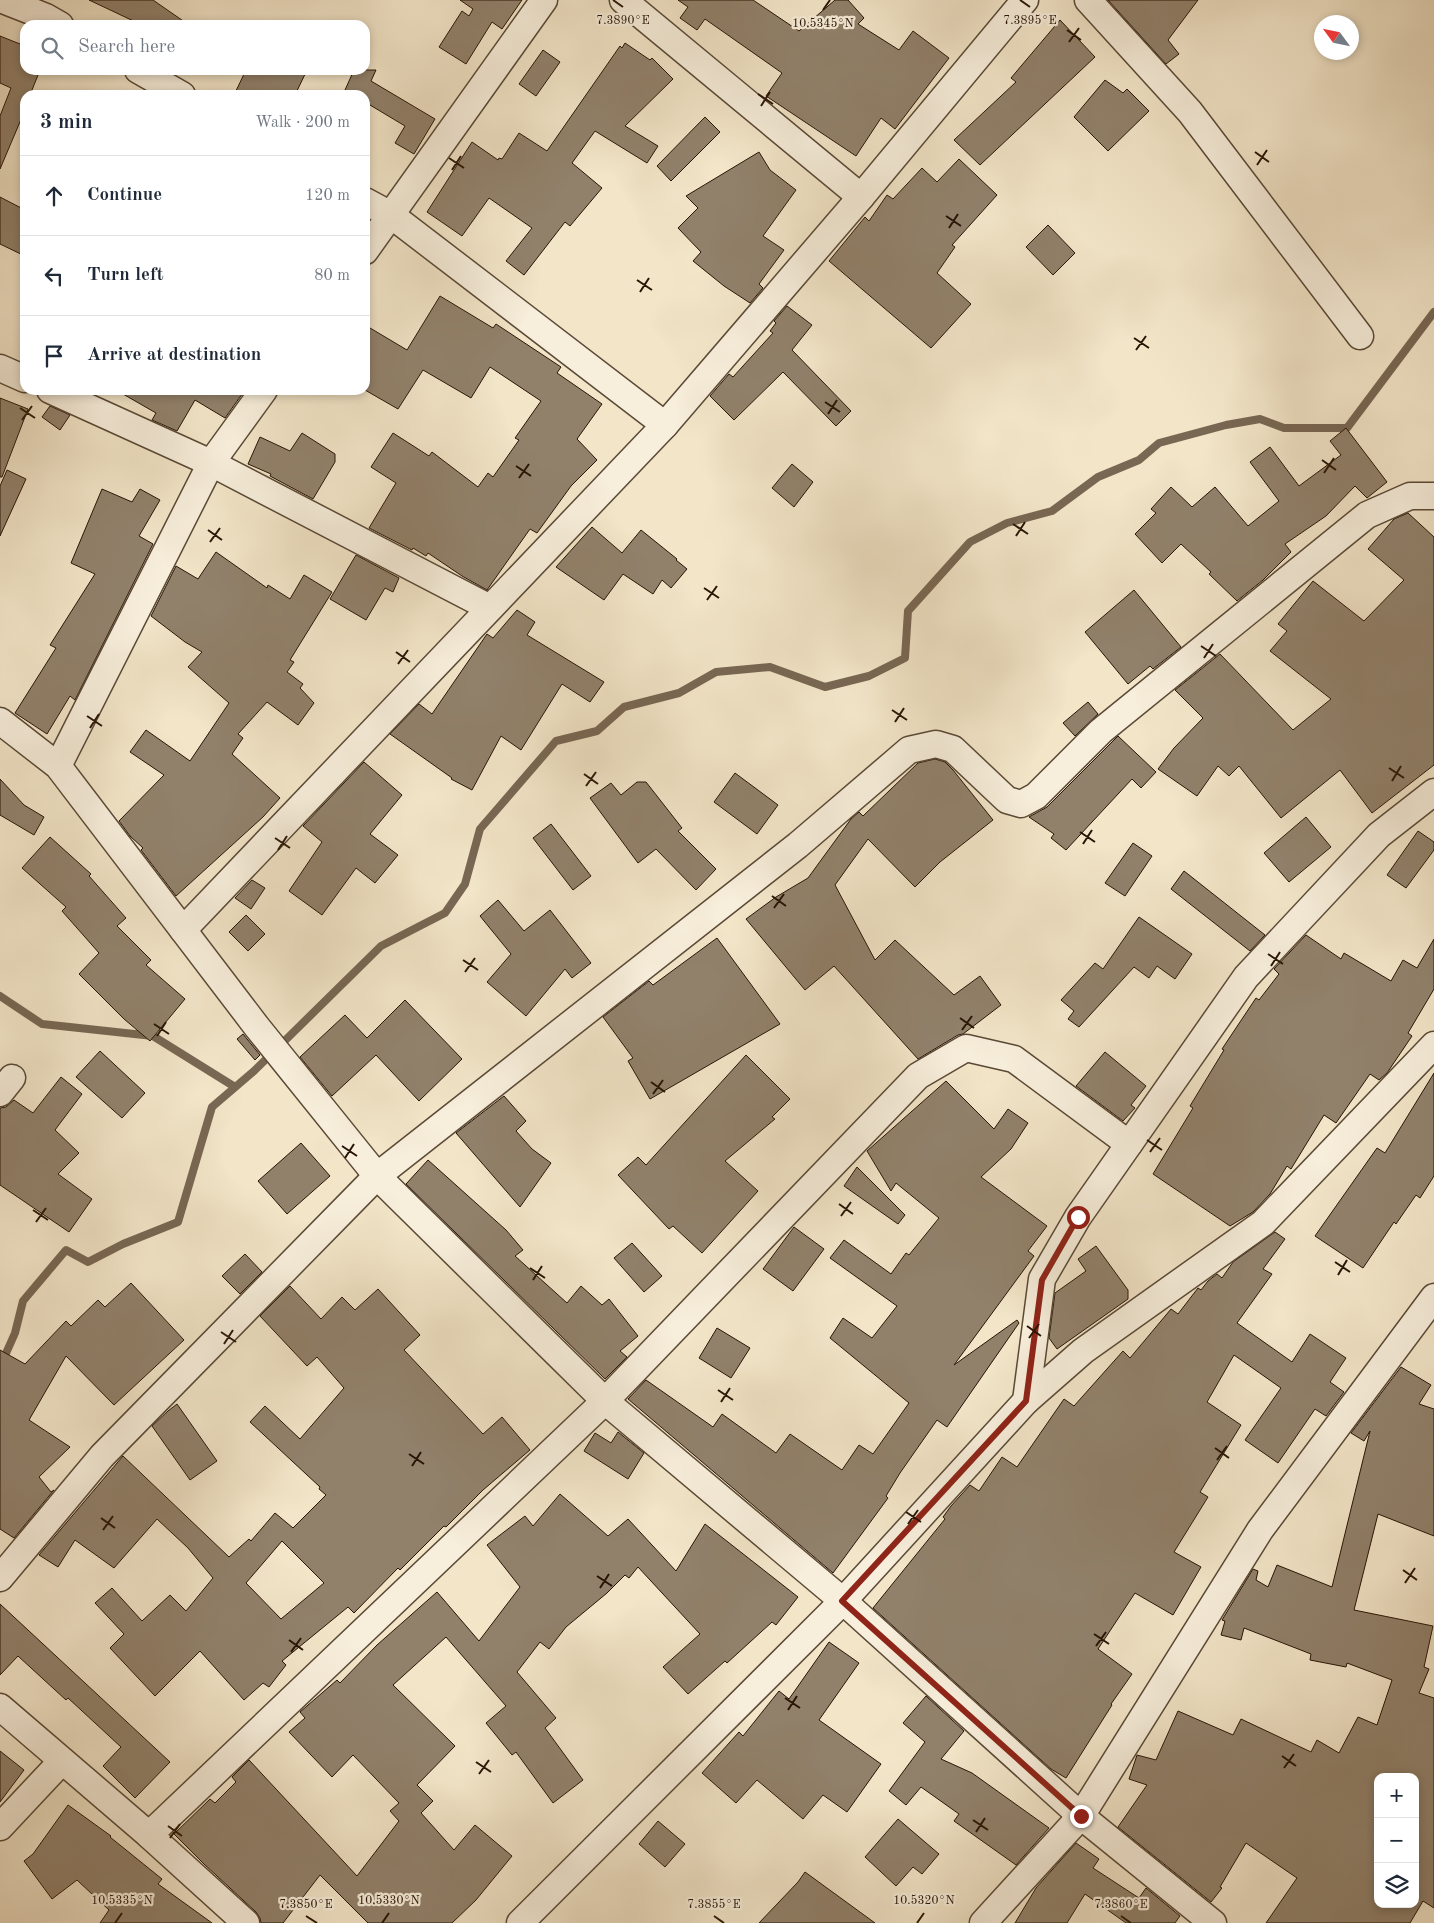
<!DOCTYPE html>
<html lang="en">
<head>
<meta charset="utf-8">
<style>
	body { margin:0; font-family:"Old Standard TT",serif; background:#f6f6f7; color:#1f2937 }
	.controls { position:absolute; right:15px; bottom:15px; display:grid; overflow:hidden; border-radius:10px; box-shadow:0 2px 8px #0003 }
	.controls button { width:45px; height:45px; display:grid; place-items:center; padding:0; border:0; border-bottom:1px solid #e0e1e3; background:#fff; color:#1f2937; font:25px sans-serif }
	.compass { position:absolute; left:1314px; top:15px; width:45px; height:45px; border-radius:50%; background:#fff; box-shadow:0 2px 8px #0003; rotate:303deg }
	.stop { position:absolute; width:15px; height:15px; margin:-11px; border:4px solid #8f2418; border-radius:50%; background:#fff }
	.stop.end { background:#8f2418; border-color:#fff; box-shadow:0 1px 5px #0008 }
	.list { margin:0; padding:0; list-style:none }
	h2 { display:flex; justify-content:space-between; align-items:center; height:65px; margin:0; padding:0 20px; font-size:21px }
	h2 small { font-size:16px; font-weight:400; color:#747a83 }
	.list li { display:grid; grid-template-columns:32px 1fr auto; gap:15px; align-items:center; box-sizing:border-box; height:80px; padding:0 20px; border-top:1px solid #e0e1e3 }
	.list b { display:block; font-size:19px; white-space:nowrap }
	.list em { font-size:16px; font-style:normal; color:#747a83 }
	.icon { flex:none; width:28px; height:28px; fill:none; stroke:currentColor; stroke-width:2; stroke-linecap:round; stroke-linejoin:round }
	.map { position:relative; flex:none; width:1434px; height:1923px; overflow:hidden }
	.search { position:absolute; background:#fff; box-shadow:0 2px 8px #0003; left:20px; top:20px; width:350px; height:55px; display:flex; align-items:center; gap:12px; box-sizing:border-box; padding:0 18px; border-radius:15px; color:#747a83; font-size:19px }
	.panel { position:absolute; background:#fff; box-shadow:0 2px 8px #0003; left:20px; top:90px; width:350px; height:305px; border-radius:15px }
	.map>svg:first-child { display:block }
</style>
</head>
<body>
<div class="map">
<svg width="1434" height="1923" viewBox="0 0 1434 1923">
	<rect width="100%" height="100%" fill="#f2e5c8"/>
	<filter id="stains"><feTurbulence type="fractalNoise" baseFrequency=".004" numOctaves="4"/><feColorMatrix values="0 0 0 0 .2 0 0 0 0 .09 0 0 0 0 .02 0 0 0 .5 -.17"/></filter>
	<radialGradient id="worn" r=".72"><stop offset=".6" stop-color="#630" stop-opacity="0"/><stop offset="1" stop-color="#630" stop-opacity=".3"/></radialGradient>
	<g fill="none" stroke-linecap="round" stroke-linejoin="round">
		<g stroke="#786753" stroke-width="8">
			<path d="M0,996l42,28 111,12 82,51"/>
			<path d="M0,1367l15,-34 8,-32 43,-51 22,12 35,-18 55,-22 34,-115 42,-36 127,-125 64,-33 20,-29 15,-55 76,-88 41,-10 27,-24 55,-14 37,-21 54,-5 55,20 44,-11 36,-18 3,-47 62,-69 37,-19 45,-12 46,-34 41,-17 20,-17 67,-18 34,-6 24,9h63l87,-116"/>
		</g>
	</g>
	<g fill="#91816b" stroke="#281506" fill-rule="evenodd">
		<path d="M89,0h64l36,25h-47z"/>
		<path d="M460,0h62l-20,29 -10,-7 -26,42 -27,-17 23,-36 7,5 4,-7z"/>
		<path d="M678,0h75l46,31 36,-31h13l16,18 -6,6 41,26 14,-19 36,27 -54,71 -14,-11 -25,38 -90,-60 16,-23 -77,-54 -8,11 -17,-12 8,-11z"/>
		<path d="M1108,0h90l-30,40 11,14 -13,10z"/>
		<path d="M1060,20l35,37 -115,108 -26,-25 62,-58 -5,-4z"/>
		<path d="M0,36l25,10v24h15l-10,25 -5,-1v16l-25,59v-53l11,-28 -11,-5z"/>
		<path d="M625,43l25,17 2,-2 21,21 -48,47 33,20 -11,17 -52,-32 -23,32 30,25 -32,38 -5,-4 -41,53 -18,-14 26,-33 -43,-30 -27,38 -35,-24 45,-70 26,18 1,-2 3,1 17,-26 28,18 73,-105 2,2z"/>
		<path d="M543,50l17,12 -24,34 -17,-12z"/>
		<path d="M246,70h61l-12,25h-61z"/>
		<path d="M354,70h22l-5,11 64,38 -21,35 -19,-11 10,-17 -40,-24v-7h-12l-8,-5z"/>
		<path d="M1105,80l18,13 4,-4 22,22 -41,40 -34,-34z"/>
		<path d="M705,117l15,15 -49,49 -14,-15z"/>
		<path d="M759,152l11,18 26,20 -33,46 21,14 -25,34 4,4 -13,15 -26,-17 -31,-25 8,-9 -23,-24 20,-20 -12,-12z"/>
		<path d="M959,159l38,36 -45,50 3,2 -18,26 34,31 -40,44 -102,-87 36,-44 4,4 18,-26 6,4 29,-31 15,14z"/>
		<path d="M0,197l25,13v46l-25,-12z"/>
		<path d="M1048,225l27,28 -22,22 -27,-28z"/>
		<path d="M440,296l53,32 3,-4 65,43 -4,6 45,31 -25,35 20,21 -26,26 -34,47 -7,-4 -43,61 -25,-14 -34,-23 -2,3 -13,-8 -1,2 -43,-22 27,-45 -25,-16 22,-34 36,23 3,-4 46,35 10,-14 5,4 26,-37 -4,-2 26,-37 -51,-34 -19,31 -48,-28 -25,39 -33,-19v-65l42,25z"/>
		<path d="M787,306l25,19 -20,25 59,61 -15,15 -53,-54 -49,48 -24,-24 19,-22 4,3 40,-44 -3,-2 6,-8 -2,-2z"/>
		<path d="M116,390h129l-20,28 -30,-18 -18,31 -25,-11 4,-7z"/>
		<path d="M0,398l28,11 -26,68h-2z"/>
		<path d="M50,406l20,9 -10,15 -18,-13z"/>
		<path d="M1346,428l41,54 -20,16 -12,-12 -29,30 -41,28 6,8 -28,28 -26,21 -28,-27 2,-2 -30,-28 -19,19 -27,-29 21,-21 -5,-4 20,-22 21,20 23,-20 33,39 31,-25 -29,-39 20,-15 29,39 42,-31 -11,-14z"/>
		<path d="M302,433l33,21v8l-22,37 -43,-23 1,-2 -23,-10 12,-27 30,14z"/>
		<path d="M792,464l21,18 -19,25 -22,-19z"/>
		<path d="M7,470l19,9 -26,57v-50z"/>
		<path d="M102,489l30,13 8,-13 20,11 -21,36 14,8 -78,156 -5,-4 -23,38 -32,-21 41,-65 -6,-3 45,-71 -24,-11z"/>
		<path d="M1408,513l26,24v228l-62,48 -32,-43 -59,48 -42,-52 -10,10 -11,-10 -21,30 -39,-27 16,-21 29,-30 -28,-28 45,-36 73,76 38,-31 -61,-48 17,-20 -9,-7 35,-43 51,40 40,-41 -36,-31 26,-30z"/>
		<path d="M592,527l30,26 19,-23 36,29 -1,1 11,9 -16,19 -9,-8 -9,14 -30,-20 -19,26 -48,-33z"/>
		<path d="M216,552l51,36 1,-3 22,14 14,-24 28,17 -42,68 4,2 -7,10 16,12 -3,4 14,15 -16,22 -31,-23 -29,32 5,4 -11,16 48,44 -17,19 -87,79 -35,-46 2,-2 -13,-12 -11,-15 45,-46 -34,-23 16,-22 44,31 39,-58 -41,-36 14,-15 -17,-10 -34,-26 25,-50 22,13z"/>
		<path d="M356,555l43,23 -6,14 -8,-4 -19,32 -36,-21z"/>
		<path d="M1134,590l47,57 -28,22 -3,-3 -22,18 -43,-52z"/>
		<path d="M517,610l18,12 -8,13 77,47 -14,20 -28,-18 -41,66 -20,-14 -29,54 -21,-11 1,-1 -62,-44 29,-30 13,10 55,-80 6,4z"/>
		<path d="M1088,702l10,12 -23,22 -12,-13z"/>
		<path d="M1118,736l38,36 -15,16 -9,-9 -66,71 -15,-12 3,-4 -25,-17 18,-10z"/>
		<path d="M935,759l10,3 8,8 40,50 -53,42 -25,25 -47,-48 -33,46 40,75 20,-20 59,55 26,-19 21,29 -38,29 -5,1 -40,24 -84,-93 -29,24 -59,-71 30,-22 32,-19 43,-59 8,-7 4,4 55,-53z"/>
		<path d="M364,762l38,33 -32,39 28,21 -23,28 -19,-15 -34,47 -33,-24 33,-49 -19,-16z"/>
		<path d="M735,773l43,32 -21,29 -43,-32z"/>
		<path d="M0,779l24,26 20,12 -10,18 -34,-20z"/>
		<path d="M637,782h9l36,46 -4,3 38,38 -20,21 -40,-41 -18,14 -48,-65 21,-15 10,12z"/>
		<path d="M1306,817l25,30 -42,35 -25,-29z"/>
		<path d="M551,824l40,52 -18,14 -40,-52z"/>
		<path d="M1418,831l16,11v8l-28,38 -19,-13z"/>
		<path d="M50,837l41,37 -2,2 37,42 -9,8 34,34 -5,5 39,34 -35,42 -26,-22 -45,-45 20,-21 -37,-42 4,-4 -44,-39z"/>
		<path d="M1133,843l19,13 -27,40 -20,-13z"/>
		<path d="M1184,871l81,64 -15,16 -79,-62z"/>
		<path d="M252,880l13,8 -14,21 -16,-11z"/>
		<path d="M498,900l26,31 26,-21 41,53 -19,15 -7,-9 -39,47 -39,-34 24,-28 -31,-38z"/>
		<path d="M246,915l19,19 -17,17 -19,-19z"/>
		<path d="M1139,917l53,37 -17,25 -18,-13 -8,12 -15,-11 -55,60 -11,-8 6,-8 -13,-11 34,-37 8,6z"/>
		<path d="M1306,935l35,24 3,-6 47,28 12,-21 14,8 17,-29v50l-26,44 4,3 -25,37 -8,7 -9,-6 -34,49 -12,-8 -33,54 -4,-3 -17,28 -17,18 -23,14 -77,-52 40,-66 -3,-2 34,-56 -2,-1 34,-51 3,2 20,-26 -5,-5z"/>
		<path d="M717,938l63,86 -130,75 -22,-38 5,-3 -30,-41 46,-36 4,4z"/>
		<path d="M405,1000l57,59 -43,42 -43,-46 -44,41 -32,-39 45,-42 22,23z"/>
		<path d="M243,1034l17,21 -5,5 -18,-21z"/>
		<path d="M100,1051l45,42 -23,25 -46,-41z"/>
		<path d="M1105,1052l41,34 -15,19 4,3 -12,13 -47,-35z"/>
		<path d="M746,1055l44,44 -18,18 3,2 -50,42 33,30 -56,62 -29,-27 -4,3 -51,-54 20,-18 8,8z"/>
		<path d="M1434,1073v103l-14,22 -4,-3 -20,29 -2,-2 -31,46 -48,-32 62,-88 8,5z"/>
		<path d="M61,1077l21,17 -27,36 24,23 -21,21 34,25 -23,33 -69,-47v-77l6,-1 8,-7 19,13z"/>
		<path d="M946,1081l48,48 14,-20 20,14 -17,26 -30,28 66,49 -19,25 6,5 -80,109 63,-45 2,3 -72,104 -10,-7 -37,53 -14,23 2,2 -55,75 -205,-174 18,-19 67,47 9,-13 54,39 14,-19 52,36 17,-25 14,9 36,-51 -79,-65 13,-20 29,20 25,-32 -67,-48 14,-18 47,34 15,-21 3,2 30,-37 -43,-35 -5,8 -24,-40z"/>
		<path d="M504,1096l22,25 -10,10 16,18 19,14 -31,44 -64,-74z"/>
		<path d="M301,1143l29,33 -43,38 -29,-33z"/>
		<path d="M428,1160l78,70 17,20 -8,6 52,47 14,-17 21,19 7,-6 29,37 -18,15 7,6 -22,22 -199,-195z"/>
		<path d="M857,1167l48,48 -7,9 -54,-38z"/>
		<path d="M794,1227l30,22 -31,42 -30,-22z"/>
		<path d="M1275,1232l10,7 -22,30 9,5 -35,49 55,39 18,-28 36,24 -16,24 14,10 -18,24 -11,-7 -37,54 -33,-23 36,-52 -47,-33 -27,47 34,23 -41,67 8,5 -34,55 27,15 -28,48 -38,-22 -37,56 34,25 -21,30 1,1 -46,73 -15,-9 -178,-161 72,-89 -2,-2 8,-11 19,-21 9,6 23,-34 15,10 47,-68 10,7 49,-55 7,7 41,-49 7,5 20,-26 3,2 7,-9 9,-7 5,4 11,-16z"/>
		<path d="M632,1243l30,33 -18,16 -30,-34z"/>
		<path d="M1096,1246l32,44v9l-71,50 -8,-11 6,-45 31,-22 -8,-12z"/>
		<path d="M245,1254l17,18 -22,22 -18,-18z"/>
		<path d="M131,1283l53,57 -70,65 -48,-49 -37,64 41,27 -31,30 12,15 3,-2 -40,48 -14,-9v-179l25,14 41,-43 5,5 27,-26 7,7z"/>
		<path d="M290,1286l31,33 21,-22 13,13 23,-21 42,46 -16,15 79,84 19,-17 28,33 -47,40 -37,37 -2,-1 -44,44 -2,-2 -44,45 -6,-6 -66,54 4,4 -17,22 -6,-4 -19,17 -44,-49 -45,45 -45,-48 14,-14 -29,-31 17,-15 30,33 28,-26 16,16 27,-33 -25,-30 -31,-29 -43,49 -39,-28 -17,27 -19,-12 84,-99 106,101 20,-18 2,2 24,-28 18,15 33,-33 -7,-6 1,-2 -70,-65 15,-16 35,33 44,-51 -27,-31 -10,9 -47,-50zM282,1541l42,42 -43,36 -35,-36z"/>
		<path d="M717,1328l33,20 -19,30 -32,-20z"/>
		<path d="M1401,1367l30,18 -12,19 15,5v127l-56,-22 -24,96 79,16 -9,41 5,2 -10,24 15,5v210l-11,-7 -13,22h-144l31,-45 -51,-35 -26,44 2,1 -11,14 -93,-75 29,-42 -18,-6 8,-24 19,5 22,-49 55,24 8,-16 70,33 6,-12 22,13 19,-36 19,8 15,-45 -45,-17 -1,4 -36,-7 1,-6 -67,-26 -3,12 -20,-5 4,-14 -3,-1 31,-51 5,2 -2,9 12,7 9,-22 55,22 38,-156 -6,10 -13,-8zM1378,1777h37v127h-37z"/>
		<path d="M177,1404l40,57 -27,19 -38,-54 16,-15z"/>
		<path d="M618,1432l26,21 -16,26 -44,-28 11,-18 16,10z"/>
		<path d="M560,1494l48,42 20,-17 48,52 29,-47 93,73 -22,28 -4,-3 -45,41 -2,-2 -37,33 -25,-27 37,-33 -62,-67 -9,11 -4,-3 -18,18 -41,34 -17,22 -9,-7 -23,30 39,46 -11,10 38,52 -30,23 -37,-51 -4,3 -26,-32 20,-17 -60,-69 -53,48 62,61 -38,39 16,16 -12,12 33,37 21,-25 37,31 -36,44 -24,23h-84l-48,-48 -37,48h-22l-1,-5 -4,-6 -52,-48 -30,-30 36,-35 5,4 21,-21 -4,-5 17,-17 108,116 42,-55 -9,-10 9,-8 -46,-48 -21,22 -43,-45 16,-14 -5,-6 37,-32 3,3 37,-38 60,-53 42,49 41,-54 -33,-42 38,-29 8,10z"/>
		<path d="M0,1604l170,158 -35,36 -32,-32 18,-19 -53,-49 -2,2 -48,-44 -18,19z"/>
		<path d="M829,1642l30,21 -40,57 62,44 -34,48 -24,-17 -20,24 -46,-39 -21,23 -34,-30 37,-41 4,4 36,-45 10,8z"/>
		<path d="M926,1696l38,35 -23,28 31,14 77,55 -33,37 -62,-44 5,-7 -38,-27 -15,18 -17,-14 36,-49 -22,-19z"/>
		<path d="M0,1751l24,19 -24,32z"/>
		<path d="M68,1805l43,31 -1,1 52,42 -4,5 54,39h-112l9,-13 -32,-30 -25,19 -28,-38 9,-7z"/>
		<path d="M898,1819l41,35 -17,20 -9,-7 -17,19 -31,-29z"/>
		<path d="M658,1821l27,23 -20,23 -26,-23z"/>
		<path d="M1076,1843l23,16 -6,9 46,30 7,-10 34,28 -5,7h-49l-41,-29 -18,29h-52l21,-35z"/>
		<path d="M805,1872l70,51h-116l39,-41z"/>
	</g>
	<g fill="none" stroke-linecap="round" stroke-linejoin="round">
		<g stroke="#5a4936" stroke-width="29">
			<g id="street">
				<path d="M3,0l43,17 14,8"/>
				<path d="M623,0l238,197"/>
				<path d="M1088,0l102,112 170,224"/>
				<path d="M138,70l44,25"/>
				<path d="M365,201l26,14 274,210"/>
				<path d="M365,251l179,-251"/>
				<path d="M0,368l25,11"/>
				<path d="M50,390l161,73 279,145"/>
				<path d="M0,721l58,45 199,261 120,149 228,225 238,200 238,215 132,107"/>
				<path d="M58,766l153,-303 53,-73"/>
				<path d="M183,930l482,-505 196,-228 164,-197"/>
				<path d="M0,1093l12,-15"/>
				<path d="M1026,1401l16,-122 36,-62 168,-240 133,-142 55,-43"/>
				<path d="M0,1578l102,-122 275,-280 421,-331 111,-95 27,-6 17,5 54,51 14,4 15,-8 65,-65 266,-216 43,-19h24"/>
				<path d="M0,1707l149,128 97,88"/>
				<path d="M0,1827l62,-66"/>
				<path d="M149,1835l456,-434 313,-325 48,-28 48,11 115,85"/>
				<path d="M520,1923l323,-322 183,-200 57,-50 180,-128 171,-178"/>
				<path d="M983,1923l98,-107 179,-286 174,-233"/>
			</g>
		</g>
		<use href="#street" stroke="#f7eedb" stroke-width="26"/>
	</g>
	<g fill="none" stroke-linecap="round" stroke-linejoin="round">
		<path stroke="#8f2418" stroke-width="6" d="M1078,1217l-36,63 -16,121 -184,200 239,215"/>
	</g>
	<path fill="none" stroke="#281506" stroke-width="2" d="M613,0l10,7M1020,0l10,7M823,10l7,-10M1067,30l14,10M1069,42l10,-14M758,94l15,10M761,106l9,-14M1255,152l14,10M449,158l15,10M1257,165l10,-15M452,170l9,-14M946,216l15,10M949,228l9,-14M637,280l15,10M640,292l9,-14M1134,338l15,10M1136,350l10,-14M825,402l15,10M20,408l15,10M828,414l9,-14M22,420l10,-14M1322,460l14,10M516,466l15,10M1324,473l10,-15M519,478l10,-14M1013,524l15,10M208,530l14,10M1016,536l9,-14M210,542l10,-14M704,588l15,10M707,600l10,-14M1201,646l15,10M396,652l14,10M1204,658l9,-14M398,664l10,-14M892,710l15,10M87,716l15,10M895,722l9,-14M90,728l9,-14M1389,768l15,10M584,774l14,10M1392,781l9,-15M586,786l10,-14M1080,832l15,10M275,838l15,10M1083,844l9,-14M278,850l9,-14M772,896l14,10M774,908l10,-14M1268,954l15,10M463,960l15,10M1271,966l9,-14M465,972l10,-14M960,1018l14,10M154,1024l15,10M962,1030l10,-14M157,1036l9,-14M651,1082l14,10M653,1094l10,-14M1147,1140l15,10M342,1146l15,10M1150,1152l10,-14M345,1158l9,-14M839,1204l14,10M33,1210l15,10M841,1216l10,-14M36,1222l10,-14M1335,1262l15,10M530,1268l15,10M1338,1275l9,-15M533,1280l9,-14M1027,1326l14,10M221,1332l15,10M1029,1338l10,-14M224,1344l9,-14M718,1390l15,10M721,1402l9,-14M1215,1448l14,10M409,1454l15,10M1217,1460l10,-14M412,1466l9,-14M906,1512l15,10M101,1518l14,10M908,1524l10,-14M103,1530l10,-14M1403,1570l14,10M597,1576l15,10M1405,1583l10,-15M600,1588l9,-14M1094,1634l15,10M289,1640l14,10M1096,1646l10,-14M291,1652l10,-14M785,1698l15,10M788,1710l9,-14M1282,1756l14,10M476,1762l15,10M1284,1768l10,-14M479,1774l10,-14M973,1820l15,10M168,1826l14,10M976,1832l9,-14M170,1838l10,-14M306,1916l11,7M714,1916l10,7M1121,1916l10,7M115,1923l7,-10M382,1923l7,-10M917,1923l7,-10"/>
	<g font-size="12" text-anchor="middle" fill="#281506" stroke="#f7eedb" stroke-width="4.5" stroke-linejoin="round" paint-order="stroke">
		<text x="623" y="24">7.3890°E</text>
		<text x="1030" y="24">7.3895°E</text>
		<text x="823" y="27">10.5345°N</text>
		<text x="122" y="1904">10.5335°N</text>
		<text x="389" y="1904">10.5330°N</text>
		<text x="924" y="1904">10.5320°N</text>
		<text x="306" y="1908">7.3850°E</text>
		<text x="714" y="1908">7.3855°E</text>
		<text x="1121" y="1908">7.3860°E</text>
	</g>
	<rect width="100%" height="100%" filter="url(#stains)"/>
	<rect width="100%" height="100%" fill="url(#worn)"/>
</svg>
<div class="controls">
<button>+</button>
<button>−</button>
<button><svg class="icon" aria-label="layers" viewBox="0 0 24 24"><path d="M12 4l9 5-9 5-9-5zM3 14l9 5 9-5"/></svg></button>
</div>
<svg class="compass" viewBox="-18 -18 36 36"><path d="M0-13l5 13h-10z" fill="#e53935"/><path d="M0 13l5-13h-10z" fill="#747a83"/></svg>
<div class="stop" style="left:1078px;top:1217px"></div>
<div class="stop end" style="left:1081px;top:1816px"></div>
<div class="search"><svg class="icon" aria-label="search" viewBox="0 0 24 24"><circle cx="10" cy="10" r="6"/><path d="M15 15l6 6"/></svg>Search here</div>
<section class="panel">
<h2>3 min<small>Walk · 200 m</small></h2>
<ul class="list">
<li><svg class="icon" aria-label="ahead" viewBox="0 0 24 24"><path d="M12 20V5M6 11l6-6 6 6"/></svg><div><b>Continue</b></div><em>120 m</em></li>
<li><svg class="icon" aria-label="left" viewBox="0 0 24 24"><path d="M17 20v-9H6M10 6l-5 5 5 5"/></svg><div><b>Turn left</b></div><em>80 m</em></li>
<li><svg class="icon" aria-label="arrive" viewBox="0 0 24 24"><path d="M6 21V4h12l-3 4 3 4H6"/></svg><div><b>Arrive at destination</b></div></li>
</ul>
</section>
</div>
</body>
</html>
